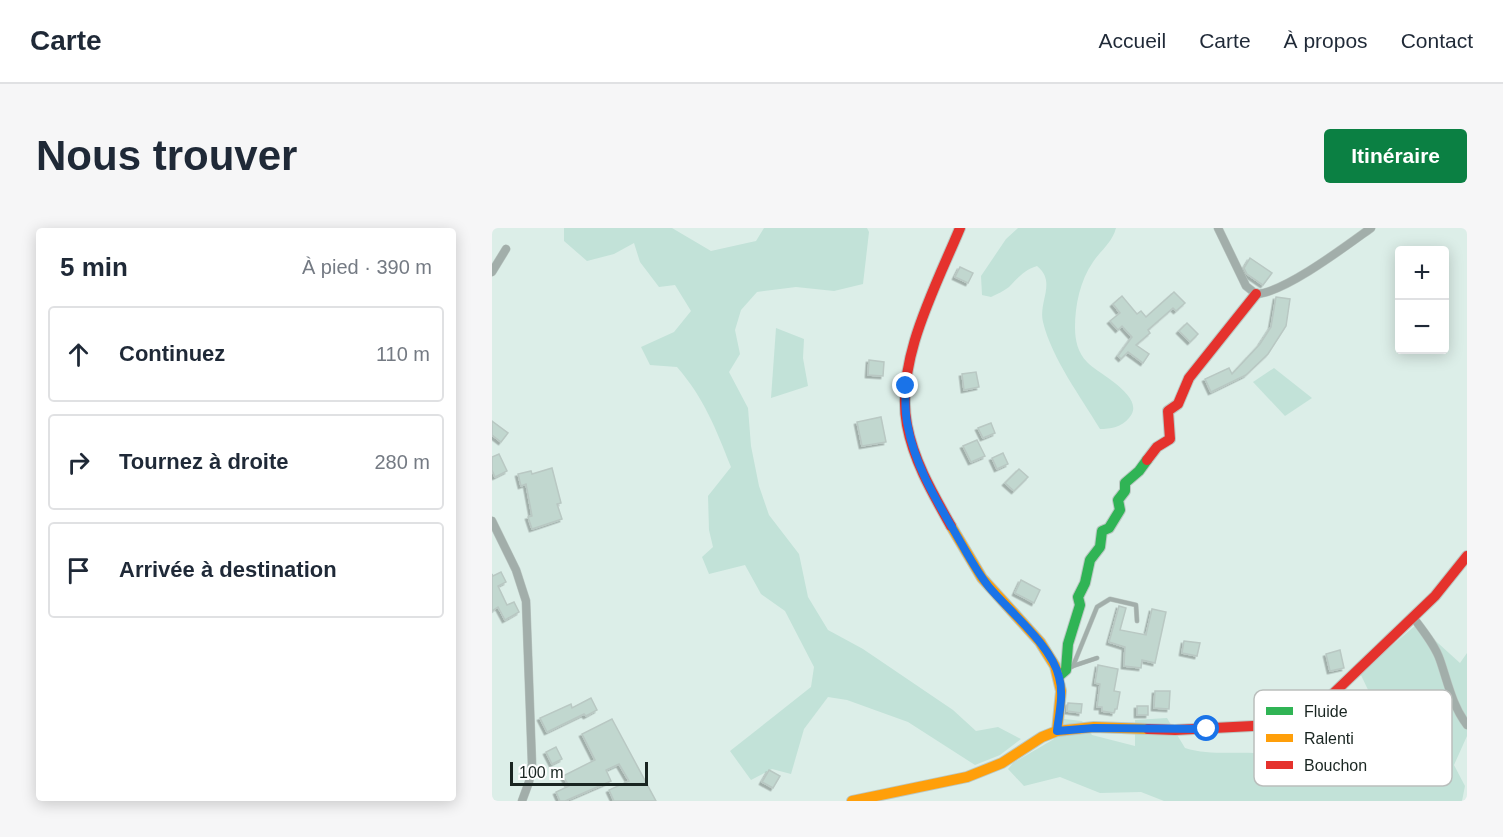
<!DOCTYPE html>
<html lang="fr">
<head>
<meta charset="utf-8">
<style>
	body { margin:0; font-family:Helvetica,sans-serif; background:#f6f6f7; color:#1f2937 }
	.controls { position:absolute; right:18px; top:18px; display:grid; overflow:hidden; border-radius:6px; box-shadow:0 3px 15px #0003 }
	.controls button { width:54px; height:54px; display:grid; place-items:center; padding:0; border:0; border-bottom:2px solid #e0e1e3; background:#fff; color:#1f2937; font:30px sans-serif }
	.scale { position:absolute; left:18px; bottom:15px; width:138px; box-sizing:border-box; padding-left:6px; border:3px solid #192521; border-top:0; font-size:16px; line-height:21px; white-space:nowrap; color:#192521; -webkit-text-stroke:4px #fff; paint-order:stroke }
	.stop { position:absolute; width:18px; height:18px; margin:-14px; border:4px solid #1a73e8; border-radius:50%; background:#fff }
	.stop.end { background:#1a73e8; border-color:#fff; box-shadow:0 2px 6px #0008 }
	.list { margin:0; padding:0; list-style:none }
	h2 { display:flex; justify-content:space-between; align-items:center; height:78px; margin:0; padding:0 24px; font-size:26px }
	h2 small { font-size:20px; font-weight:400; color:#747a83 }
	.list li { display:grid; grid-template-columns:39px 1fr auto; gap:18px; align-items:center; box-sizing:border-box; height:96px; margin:0 12px 12px; padding:0 12px; border:2px solid #e0e1e3; border-radius:6px }
	.list b { display:block; font-size:22px; white-space:nowrap }
	.list em { font-size:20px; font-style:normal; color:#747a83 }
	.icon { flex:none; width:33px; height:33px; fill:none; stroke:currentColor; stroke-width:2; stroke-linecap:round; stroke-linejoin:round }
	.map { position:relative; flex:none; width:975px; height:573px; overflow:hidden; border-radius:6px }
	header { display:flex; align-items:center; gap:36px; box-sizing:border-box; height:84px; padding:0 30px; background:#fff; border-bottom:2px solid #e0e1e3 }
	header strong { font-size:28px }
	nav { display:flex; gap:33px; margin-inline-start:auto; font-size:21px }
	.intro { display:flex; align-items:center; justify-content:space-between; box-sizing:border-box; height:144px; padding:0 36px }
	h1 { margin:0; font-size:42px }
	.button { padding:15px 27px; border-radius:6px; background:#0b8043; color:#fff; font-size:21px; font-weight:700 }
	main { display:flex; gap:36px; padding:0 36px }
	aside { flex:1; background:#fff; border-radius:6px; box-shadow:0 3px 15px #0003 }
	.map>svg:first-child { display:block }
</style>
</head>
<body>
<header>
<strong>Carte</strong>
<nav><a>Accueil</a><a>Carte</a><a>À propos</a><a>Contact</a></nav>
</header>
<div class="intro"><h1>Nous trouver</h1><a class="button">Itinéraire</a></div>
<main>
<aside>
<h2>5 min<small>À pied · 390 m</small></h2>
<ul class="list">
<li><svg class="icon" aria-label="ahead" viewBox="0 0 24 24"><path d="M12 20V5M6 11l6-6 6 6"/></svg><div><b>Continuez</b></div><em>110 m</em></li>
<li><svg class="icon" aria-label="right" viewBox="0 0 24 24"><path d="M7 20v-9h11M14 6l5 5-5 5"/></svg><div><b>Tournez à droite</b></div><em>280 m</em></li>
<li><svg class="icon" aria-label="arrive" viewBox="0 0 24 24"><path d="M6 21V4h12l-3 4 3 4H6"/></svg><div><b>Arrivée à destination</b></div></li>
</ul>
</aside>
<div class="map">
<svg width="975" height="573" viewBox="0 0 975 573">
	<defs>
		<filter id="shadow"><feDropShadow dx="-2.5" dy="2.5" stdDeviation="0" flood-color="#0004"/></filter>
	</defs>
	<rect width="100%" height="100%" fill="#dceee8"/>
	<g fill="#c2e2d8">
		<path d="M72,0h108l39,23 45,-10 8,-13h103l2,4 -6,52 -29,7 -38,-4 -39,5 -16,18 -6,20 5,24 -11,18 19,36 3,38 8,40 10,29 30,39 9,43 20,33 35,19 90,61 23,21 22,-4 23,12 -21,16 -25,10 -67,-43 -61,-22 -19,-3 -24,32 -13,45 -19,-5 -21,11 -21,-29 81,-64 3,-20 -29,-56 -24,-17 -16,-29 -36,9 -7,-17 11,-10 -4,-17 -1,-34 23,-29c-15,-38 -27,-69 -54,-100l-27,-2 -9,-18 33,-15 17,-21 -16,-26 -16,2 -19,-25 -6,-19 -20,11 -27,7 -23,-20z"/>
		<path d="M526,0h98c-4,15 -15,22 -23,34 -13,19 -18,43 -18,66 0,12 3,25 12,34 11,12 61,35 42,56 -7,9 -19,11 -29,11 -19,-32 -48,-70 -57,-107 -5,-20 14,-40 -6,-56 -13,4 -18,11 -28,21 -5,4 -12,7 -18,10l-9,-2 -1,-19 25,-37z"/>
		<path d="M284,100l28,11 -1,19 5,28 -37,12z"/>
		<path d="M782,140l38,30 -27,18 -32,-34z"/>
		<path d="M925,396l43,39 7,-10v83l-13,29 11,21 -3,15h-298l-23,-9 -41,1 -40,-16 -36,9 -16,-17 5,-6 41,-24 10,-20 18,2 10,14 43,11v-26l32,-2 18,30c22,7 46,4 69,5 12,1 23,9 35,12 35,8 70,-14 101,-29l-30,-63z"/>
	</g>
	<g fill="#c1d7cf" stroke="#b9c8c3" stroke-width="1.5" filter="url(#shadow)">
		<path d="M758,30l22,15 -9,12 -16,-11 -3,-6z"/>
		<path d="M468,39l13,6 -5,10 -13,-6z"/>
		<path d="M682,64l11,11 -9,8 -3,-3 -25,22 2,3 -14,12 13,9 -6,9 -15,-11 -7,7 -3,-3 14,-19 -10,-11 -4,4 -8,-9 10,-8 -7,-9 9,-8 15,18 4,-3 5,6z"/>
		<path d="M784,69l14,2 -4,27 -18,28 -22,21 -35,17 -6,-13 24,-11 3,6 28,-30 11,-17z"/>
		<path d="M695,95l11,11 -8,8 -11,-11z"/>
		<path d="M377,132l15,2 -1,14 -15,-1z"/>
		<path d="M484,144l3,15 -15,3 -2,-16z"/>
		<path d="M389,189l5,25 -24,4 -5,-24z"/>
		<path d="M0,193l16,12 -7,9 -9,-7z"/>
		<path d="M499,195l4,10 -12,5 -5,-10z"/>
		<path d="M485,212l8,16 -14,6 -8,-16z"/>
		<path d="M511,225l5,11 -11,5 -5,-11z"/>
		<path d="M7,226l8,17 -12,6 -3,-7v-13z"/>
		<path d="M60,240l9,35 -4,1 5,15 -30,10 -4,-12 4,-1 -6,-32 -5,2 -3,-12 13,-3 1,3z"/>
		<path d="M527,241l9,8 -14,14 -9,-8z"/>
		<path d="M9,344l5,10 -8,4 9,19 7,-3 5,10 -14,8 -7,-13 -6,4v-37l1,2z"/>
		<path d="M529,352l19,10 -6,13 -19,-10z"/>
		<path d="M627,378l7,2 -6,22 26,5 6,-26 14,3 -11,51 -13,-3 -1,8 -17,-2 1,-19 -16,-5z"/>
		<path d="M692,413l16,2 -3,13 -15,-3z"/>
		<path d="M848,422l4,18 -14,3 -4,-17z"/>
		<path d="M606,437l20,4 -4,22 6,1 -3,17h-2l-1,4 -12,-2v-4h-5l3,-23 -5,-1z"/>
		<path d="M663,463h15l-1,18 -15,-1z"/>
		<path d="M99,470l6,12 -11,6 -2,-2 -37,18 -7,-14 31,-14 1,4z"/>
		<path d="M576,475l14,1 -1,9 -14,-2z"/>
		<rect x="645" y="478" width="11" height="9"/>
		<path d="M120,491l44,82h-42l-5,-11 20,-9 -10,-17 -13,6 5,11 -46,20h-5l-4,-9 13,-6 -6,-10 32,-16 -13,-26z"/>
		<path d="M64,519l6,12 -10,5 -6,-12z"/>
		<path d="M277,542l11,6 -7,12 -11,-6z"/>
	</g>
	<g fill="none" stroke-linecap="round" stroke-linejoin="round">
		<g stroke="#bbc8c3" stroke-width="5">
			<g id="lane">
				<path d="M581,438l24,-8"/>
				<path d="M575,442l6,-4 24,-59 13,-8 26,6 1,16"/>
			</g>
		</g>
		<g stroke="#bbc8c3" stroke-width="9">
			<g id="street">
				<path d="M726,0l28,58 10,8c28,-1 90,-48 115,-66"/>
				<path d="M0,44l14,-23"/>
				<path d="M0,293l24,49 10,31 6,163 -3,18 -7,19"/>
				<path d="M921,389c10,14 22,28 27,43 8,23 12,45 27,65"/>
			</g>
		</g>
		<g stroke="#bbc8c3" stroke-width="12">
			<path id="fast" d="M567,448l7,-6 2,-26 12,-39 -2,-8 7,-14 5,-23 10,-13 2,-16 7,-3 11,-18 -2,-10 7,-9v-8l14,-12 8,-11"/>
		</g>
		<g stroke="#bbc8c3" stroke-width="12">
			<g id="slow">
				<path d="M459,298l31,52 58,64 15,24 6,25 -4,40"/>
				<path d="M360,573l115,-24 35,-14 40,-26 15,-6 37,-4 54,2"/>
			</g>
		</g>
		<g stroke="#bbc8c3" stroke-width="12">
			<g id="jam">
				<path d="M655,232l10,-13 13,-8 -2,-28 10,-7 11,-26 67,-84"/>
				<path d="M459,298c-18,-32 -37,-64 -44,-101 -12,-64 29,-139 53,-197"/>
				<path d="M656,501l27,1 116,-6 24,-13 120,-115 32,-40"/>
			</g>
		</g>
		<use href="#lane" stroke="#a2aeaa" stroke-width="4"/>
		<use href="#street" stroke="#a2aeaa" stroke-width="8"/>
		<use href="#fast" stroke="#30b455" stroke-width="10"/>
		<use href="#slow" stroke="#ff9f0a" stroke-width="10"/>
		<use href="#jam" stroke="#e5322d" stroke-width="10"/>
	</g>
	<g fill="none" stroke-linecap="round" stroke-linejoin="round">
		<path stroke="#1a73e8" stroke-width="8" d="M414,158c-1,14 -1,28 2,41 7,39 30,76 49,109 10,17 19,35 32,51 20,24 63,59 70,90 5,17 0,37 -2,54l37,-3 113,1"/>
	</g>
	<rect x="762" y="462" width="198" height="96" rx="9" fill="#fff" stroke="#babebc" stroke-width="1.5"/>
	<rect x="774" y="479" width="27" height="8" fill="#30b455"/>
	<rect x="774" y="506" width="27" height="8" fill="#ff9f0a"/>
	<rect x="774" y="533" width="27" height="8" fill="#e5322d"/>
	<g font-size="16" fill="#192521">
		<text x="812" y="489">Fluide</text>
		<text x="812" y="516">Ralenti</text>
		<text x="812" y="543">Bouchon</text>
	</g>
</svg>
<div class="controls">
<button>+</button>
<button>−</button>
</div>
<div class="scale">100 m</div>
<div class="stop" style="left:715px;top:501px"></div>
<div class="stop end" style="left:414px;top:158px"></div>
</div>
</main>
</body>
</html>
